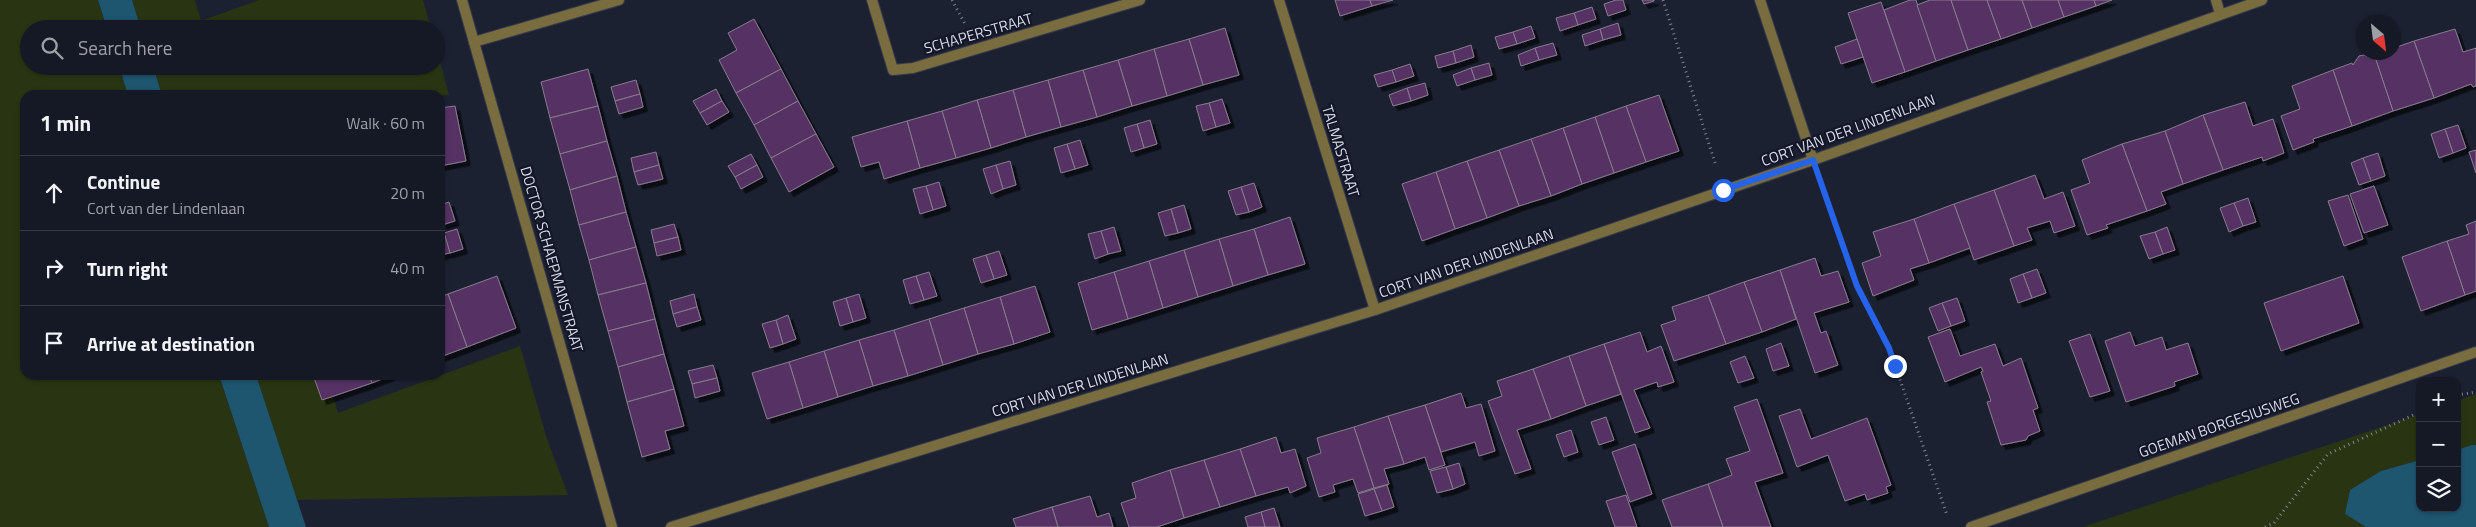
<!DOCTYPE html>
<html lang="en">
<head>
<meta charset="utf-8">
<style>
	body { margin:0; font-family:"Titillium Web",sans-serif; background:#222632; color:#f1f3f6 }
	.controls { position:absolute; right:15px; bottom:15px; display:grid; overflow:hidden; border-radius:10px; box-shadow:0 1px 4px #0004 }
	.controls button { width:45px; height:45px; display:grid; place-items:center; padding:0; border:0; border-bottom:1px solid #343843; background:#151926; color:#f1f3f6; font:25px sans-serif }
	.compass { position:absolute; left:2356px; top:15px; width:45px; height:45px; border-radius:50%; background:#151926; box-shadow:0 1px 4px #0004; rotate:152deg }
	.stop { position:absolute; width:15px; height:15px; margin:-11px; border:4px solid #2563eb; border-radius:50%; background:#fff }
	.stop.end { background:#2563eb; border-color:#fff; box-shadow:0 1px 5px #0008 }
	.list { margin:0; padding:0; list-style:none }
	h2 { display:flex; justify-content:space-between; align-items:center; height:65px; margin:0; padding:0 20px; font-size:21px }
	h2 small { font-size:16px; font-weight:400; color:#9da0a7 }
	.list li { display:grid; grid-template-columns:32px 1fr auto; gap:15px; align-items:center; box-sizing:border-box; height:75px; padding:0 20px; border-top:1px solid #343843 }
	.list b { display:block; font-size:19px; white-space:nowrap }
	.list p { margin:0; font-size:16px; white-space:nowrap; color:#9da0a7 }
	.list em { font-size:16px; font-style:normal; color:#9da0a7 }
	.icon { flex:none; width:28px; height:28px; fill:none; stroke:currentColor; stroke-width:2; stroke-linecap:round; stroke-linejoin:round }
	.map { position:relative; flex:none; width:2476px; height:527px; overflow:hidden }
	.search { position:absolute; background:#151926; box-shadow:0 1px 4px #0004; left:20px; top:20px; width:425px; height:55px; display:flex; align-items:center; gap:12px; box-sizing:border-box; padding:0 18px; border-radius:28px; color:#9da0a7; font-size:19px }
	.panel { position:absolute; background:#151926; box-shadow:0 1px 4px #0004; left:20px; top:90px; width:425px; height:290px; border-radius:15px }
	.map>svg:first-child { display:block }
</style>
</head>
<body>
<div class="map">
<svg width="2476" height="527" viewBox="0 0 2476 527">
	<defs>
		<filter id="shadow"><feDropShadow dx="4.5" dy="4.5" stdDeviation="0" flood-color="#0009"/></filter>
	</defs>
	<rect width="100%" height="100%" fill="#1c2132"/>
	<g fill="#293512">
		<path d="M0,0h98l9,29h-78v37h90l9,29h-103v280h194l50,152h-269z"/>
		<path d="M132,0h63l6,21 58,-21h164l8,29h-290z"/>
		<path d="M436,47l13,48h-287l-9,-29h283z"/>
		<path d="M520,346l27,93 21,56 -271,5 -41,-125h71l11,38z"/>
		<path d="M2476,394v51l-19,5v-49z"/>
		<path d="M2420,414v46l-39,11 -36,43 21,13h-283z"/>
	</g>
	<g fill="#1e556f">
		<path d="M98,0h34l9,29h-34z"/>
		<path d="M119,66h34l9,29h-34z"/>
		<path d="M219,375h37l50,152h-37z"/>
		<path d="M2472,445h4v82h-110l-21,-13 5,-24 31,-19 39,-11v48h37v-58z"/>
	</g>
	<g fill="#553363" stroke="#887b8e" filter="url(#shadow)">
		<path d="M1335,0h35l2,6 -32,10z"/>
		<path d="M1370,0h23l-21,6z"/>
		<path d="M1616,0h7l3,10 -18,6 -4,-12z"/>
		<path d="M1642,0h12v1l-10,3z"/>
		<path d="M1910,0h6l20,61 -31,11 -21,-62z"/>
		<path d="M1930,0h21l17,50 -32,11 -19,-56z"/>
		<path d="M1951,0h36l14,39 -33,11z"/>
		<path d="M1987,0h35l10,28 -31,11z"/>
		<path d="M2022,0h36l6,17 -32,11z"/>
		<path d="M2058,0h36l2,6 -32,11z"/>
		<path d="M2094,0h18l-16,6z"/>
		<path d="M1881,2l24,70 -33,11 -24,-70z"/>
		<path d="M1592,7l4,12 -18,6 -4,-12z"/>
		<path d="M1574,13l4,12 -18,6 -4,-13z"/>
		<path d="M754,19l27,50 -45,24 -17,-33 18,-10 -9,-17z"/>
		<path d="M1618,23l3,12 -18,5 -3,-11z"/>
		<path d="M1531,26l4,12 -18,6 -4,-12z"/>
		<path d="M1225,28l14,47 -36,10 -14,-46z"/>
		<path d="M1600,29l3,11 -18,6 -3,-11z"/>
		<path d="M2455,29l8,23 13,-4v38l-3,1 -2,-3 -37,14 -20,-57z"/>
		<path d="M1513,32l4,12 -18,5 -4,-12z"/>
		<path d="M1189,39l14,46 -36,11 -13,-47z"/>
		<path d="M1857,39l6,18 -22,7 -6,-17z"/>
		<path d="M2414,41l20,57 -41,13 -18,-54 19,-5v-4z"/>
		<path d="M1553,43l4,12 -18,5 -4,-12z"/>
		<path d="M1471,45l3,12 -18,6 -3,-12z"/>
		<path d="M1535,48l4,12 -18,6 -3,-11z"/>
		<path d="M1154,49l13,47 -35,10 -14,-46z"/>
		<path d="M1453,51l3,12 -18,5 -3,-12z"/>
		<path d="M2364,55l7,3 4,-1 18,54 -41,15 -19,-56 19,-7 1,2 6,-9z"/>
		<path d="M1118,60l14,46 -35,11 -14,-47z"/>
		<path d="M1489,63l3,12 -17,5 -4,-12z"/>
		<path d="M1410,64l4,12 -18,6 -4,-12z"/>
		<path d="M1471,68l4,12 -18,6 -4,-11z"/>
		<path d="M588,69l10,37 -48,12 -9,-36z"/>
		<path d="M781,69l17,32 -44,24 -18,-32z"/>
		<path d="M1083,70l14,47 -36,10 -13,-47z"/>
		<path d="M1392,70l4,12 -18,5 -4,-12z"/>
		<path d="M2333,70l19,56 -39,13 1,3 -21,8 -12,-34 19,-7 -8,-23z"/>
		<path d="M636,80l4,14 -25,7 -4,-14z"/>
		<path d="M1048,80l13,47 -35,10 -13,-47z"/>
		<path d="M1425,83l3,12 -17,6 -4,-13z"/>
		<path d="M1407,88l4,13 -18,5 -4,-11z"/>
		<path d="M716,89l6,12 -22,12 -7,-12z"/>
		<path d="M1013,90l13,47 -35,11 -14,-48z"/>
		<path d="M640,94l3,13 -24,7 -4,-13z"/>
		<path d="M1659,95l20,56 -33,11 -20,-56z"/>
		<path d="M1222,99l8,24 -14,4 -7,-24z"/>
		<path d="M977,100l14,48 -35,10 -14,-47z"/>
		<path d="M722,101l7,11 -22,13 -7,-12z"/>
		<path d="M798,101l18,33 -45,24 -17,-33z"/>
		<path d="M2245,102l8,24 20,-7 11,34 -21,8 -1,-4 -39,13 -20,-55z"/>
		<path d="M1209,103l7,24 -13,4 -7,-25z"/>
		<path d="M455,106l11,55 -26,5v-58z"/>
		<path d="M598,106l9,35 -47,13 -10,-36z"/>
		<path d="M1626,106l20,56 -32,11 -19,-56z"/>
		<path d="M942,111l14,47 -36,10 -13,-47z"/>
		<path d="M2203,115l20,55 -40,14 -18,-53z"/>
		<path d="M1595,117l19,56 -32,11 -19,-56z"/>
		<path d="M1150,120l7,24 -13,4 -7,-24z"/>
		<path d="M907,121l13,47 -36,11 -5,-17 -18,5 -9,-30z"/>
		<path d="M1137,124l7,24 -13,4 -7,-24z"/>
		<path d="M2458,125l8,23 -13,5 -8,-24z"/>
		<path d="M1563,128l19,56 -31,12 -20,-57z"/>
		<path d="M2445,129l8,24 -14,5 -8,-24z"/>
		<path d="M2165,131l18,53 -22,8 5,12 -19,7 -25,-67z"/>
		<path d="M816,134l18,33 -45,25 -18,-34z"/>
		<path d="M1531,139l20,57 -32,10 -20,-56z"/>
		<path d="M1080,140l8,25 -13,4 -8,-25z"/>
		<path d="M607,141l10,35 -47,14 -10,-36z"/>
		<path d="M1067,144l8,25 -14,4 -7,-25z"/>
		<path d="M2122,144l25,67 -41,14 2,3 -21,7 -16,-45 19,-7 -8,-23z"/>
		<path d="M1499,150l20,56 -32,12 -20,-57z"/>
		<path d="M2476,150v23l-7,-21z"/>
		<path d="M656,152l3,13 -25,7 -3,-14z"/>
		<path d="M2378,153l7,23 -14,5 -8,-23z"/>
		<path d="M751,154l6,11 -22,12 -7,-11z"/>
		<path d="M2363,158l8,23 -12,4 -8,-22z"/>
		<path d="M1010,161l6,24 -13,4 -7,-24z"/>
		<path d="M1467,161l20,57 -32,11 -19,-57z"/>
		<path d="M659,165l4,14 -25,6 -4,-13z"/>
		<path d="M757,165l6,12 -22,12 -6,-12z"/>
		<path d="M996,165l7,24 -12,5 -8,-25z"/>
		<path d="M1436,172l19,57 -33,12 -20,-57z"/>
		<path d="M2035,175l9,24 19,-7 12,34 -21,7 -4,-12 -23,7 5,12 -18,6 -20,-56z"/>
		<path d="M617,176l9,36 -47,13 -9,-35z"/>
		<path d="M939,182l7,24 -13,4 -7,-24z"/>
		<path d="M1254,183l8,24 -13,5 -8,-25z"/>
		<path d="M926,186l7,24 -13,4 -7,-25z"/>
		<path d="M2374,186l14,39 -24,8 -14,-39z"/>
		<path d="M1241,187l8,25 -13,3 -8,-24z"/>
		<path d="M1994,190l20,56 -40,14 -20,-56z"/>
		<path d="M2348,195l15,44 -19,7 -16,-45z"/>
		<path d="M2248,198l8,24 -13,4 -9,-23z"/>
		<path d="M449,202l6,19 -13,4 -2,-20z"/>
		<path d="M2234,203l9,23 -14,6 -9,-24z"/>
		<path d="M1954,204l16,44 -41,15 -15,-44z"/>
		<path d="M1184,205l7,24 -13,4 -7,-24z"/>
		<path d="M1171,209l7,24 -13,3 -7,-23z"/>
		<path d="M626,212l10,35 -47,13 -10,-35z"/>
		<path d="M1290,217l15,47 -37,11 -14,-46z"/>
		<path d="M1914,219l15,44 -19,6 4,11 -41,16 -11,-33 19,-7 -8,-24z"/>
		<path d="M2476,221v70l-11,4 -18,-54 22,-7 -3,-9z"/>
		<path d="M674,224l4,13 -24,6 -3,-13z"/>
		<path d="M1114,227l7,24 -13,3 -7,-23z"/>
		<path d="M2167,227l8,23 -12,4 -8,-22z"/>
		<path d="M457,229l6,20 -13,4 -6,-20z"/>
		<path d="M1254,229l14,46 -35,11 -14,-47z"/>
		<path d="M1101,231l7,23 -13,5 -7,-25z"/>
		<path d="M2155,232l8,22 -14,5 -9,-23z"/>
		<path d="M444,233l6,20 -10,2v-21z"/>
		<path d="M678,237l3,13 -24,6 -3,-13z"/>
		<path d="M1219,239l14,47 -35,11 -14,-47z"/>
		<path d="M2447,241l18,54 -44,16 -19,-54z"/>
		<path d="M636,247l10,36 -48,12 -9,-35z"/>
		<path d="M1184,250l14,47 -35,11 -14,-47z"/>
		<path d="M999,251l8,24 -13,4 -8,-24z"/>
		<path d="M986,255l8,24 -13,4 -8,-24z"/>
		<path d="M1815,258l6,18 17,-5 11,31 -35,11 7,20 5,-2 12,34 -23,8 -35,-103z"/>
		<path d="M1149,261l14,47 -35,11 -14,-47z"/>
		<path d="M2037,269l9,24 -14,5 -9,-24z"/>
		<path d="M1780,270l16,49 -34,13 -18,-50z"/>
		<path d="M929,272l8,24 -13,4 -8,-24z"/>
		<path d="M1114,272l14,47 -36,11 -14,-47z"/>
		<path d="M2023,274l9,24 -14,5 -8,-24z"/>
		<path d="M497,276l19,52 -49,19 -19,-53z"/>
		<path d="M916,276l8,24 -14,4 -7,-24z"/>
		<path d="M2343,276l16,47 -78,28 -17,-48z"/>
		<path d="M1744,282l18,50 -36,12 -18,-49z"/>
		<path d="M646,283l9,36 -47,12 -10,-36z"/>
		<path d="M1035,286l15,46 -36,12 -14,-47z"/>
		<path d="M448,294l19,53 -27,10v-60z"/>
		<path d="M694,294l3,13 -24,7 -3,-13z"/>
		<path d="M859,294l7,24 -13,4 -7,-24z"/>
		<path d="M1708,295l18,49 -52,17 -13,-36 15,-5 -4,-13z"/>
		<path d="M1000,297l14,47 -36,10 -14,-46z"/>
		<path d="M846,298l7,24 -13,4 -7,-24z"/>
		<path d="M1957,298l8,23 -14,5 -9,-23z"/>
		<path d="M1942,303l9,23 -13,5 -9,-23z"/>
		<path d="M697,307l4,13 -24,7 -4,-13z"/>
		<path d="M964,308l14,46 -35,11 -14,-46z"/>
		<path d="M788,315l8,24 -13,5 -7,-24z"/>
		<path d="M655,319l9,35 -46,13 -10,-36z"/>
		<path d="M929,319l14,46 -35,11 -14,-46z"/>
		<path d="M776,320l7,24 -13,4 -8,-24z"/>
		<path d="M1950,329l10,27 35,-12 8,22 18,-8 17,50 -5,2 7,21 -12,5 -2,4 -25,5 -14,-43 4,-1 -10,-29 2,-1 -2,-4 -36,15 -17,-45z"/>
		<path d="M894,330l14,46 -35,10 -14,-46z"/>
		<path d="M1640,332l7,20 14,-6 13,36 -16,5 -1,-5 -23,8 16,38 -15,5 -31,-89z"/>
		<path d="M2130,332l5,14 27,-9 4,13 22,-7 10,31 -24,8 1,4 -49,16 -21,-61z"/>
		<path d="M2090,334l20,57 -20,6 -21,-56z"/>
		<path d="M859,340l14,46 -35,11 -14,-46z"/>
		<path d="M1781,343l8,23 -16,5 -7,-22z"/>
		<path d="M1604,344l17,50 -35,12 -17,-50z"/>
		<path d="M824,351l14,46 -35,11 -14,-46z"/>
		<path d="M664,354l10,35 -47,13 -9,-35z"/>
		<path d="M1569,356l17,50 -35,13 -18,-50z"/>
		<path d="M1745,356l9,22 -16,5 -8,-21z"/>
		<path d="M789,362l14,46 -36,11 -15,-46z"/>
		<path d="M713,365l4,13 -25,6 -4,-13z"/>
		<path d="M1533,369l18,50 -34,11 14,39 -16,5 -27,-73 14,-5 -5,-15z"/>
		<path d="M313,375h56l3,8 -50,17z"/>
		<path d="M369,375h23l-20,8z"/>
		<path d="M717,378l3,13 -25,7 -3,-14z"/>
		<path d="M674,389l10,37 -19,5 5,18 -28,8 -15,-55z"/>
		<path d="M1461,393l5,15 15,-4 14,47 -16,5 -4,-14 -34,10 -16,-47z"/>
		<path d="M1757,399l26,74 -28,9 16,45h-48l-15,-43 24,-9 -6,-16 24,-8 -16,-44z"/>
		<path d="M1425,405l20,60 -16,5 -4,-13 -21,7 -16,-48z"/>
		<path d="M1800,409l11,30 56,-21 24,67 -5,2 2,6 -21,7 -2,-6 -20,7 -17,-46 -31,12 -18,-51z"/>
		<path d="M1388,416l16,48 -20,5 5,15 -15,4 -20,-61z"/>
		<path d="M1606,417l8,23 -15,5 -8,-23z"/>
		<path d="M1354,427l20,61 -16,5 -5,-14 -20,6 2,7 -16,5 -12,-39 14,-5 -4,-15z"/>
		<path d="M1571,430l7,22 -14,5 -8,-22z"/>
		<path d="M1276,437l5,16 14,-4 11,37 -16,7 -2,-6 -32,9 -16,-47z"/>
		<path d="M1635,444l17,50 -22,8 -18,-50z"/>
		<path d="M1240,449l16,47 -36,11 -16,-47z"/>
		<path d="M1204,460l16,47 -36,11 -14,-48z"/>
		<path d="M1459,463l6,21 -12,5 -7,-22z"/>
		<path d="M1446,467l7,22 -16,4 -7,-22z"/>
		<path d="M1170,470l14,48 -27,9h-28l-8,-24 15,-5 -4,-15z"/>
		<path d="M1708,484l15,43h-51l-10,-27z"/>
		<path d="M1387,485l7,22 -12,4 -8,-22z"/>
		<path d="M1374,489l8,22 -17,5 -7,-22z"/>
		<path d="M1626,495l11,32h-22l-9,-26z"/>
		<path d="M1090,496l7,21 12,-4 4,14h-55l-6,-20z"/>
		<path d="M1052,507l6,20h-42l-3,-8z"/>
		<path d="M1274,508l6,19h-15l-4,-15z"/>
		<path d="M1261,512l4,15h-17l-3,-10z"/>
	</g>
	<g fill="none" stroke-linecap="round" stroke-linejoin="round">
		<g stroke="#363b4b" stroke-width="12">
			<g id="street">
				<path d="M462,0l150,527"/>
				<path d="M872,0l21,70 20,-2 227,-68"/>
				<path d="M1279,0l96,310"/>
				<path d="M1760,0l53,160"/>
				<path d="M2216,0l4,14"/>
				<path d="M474,42l145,-42"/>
				<path d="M671,527l704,-217 438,-150 449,-160"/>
				<path d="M1971,527l505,-175"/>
			</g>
		</g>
		<g stroke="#808492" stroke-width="3" stroke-dasharray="1 4" stroke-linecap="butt">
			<path d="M952,0l13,24"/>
			<path d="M1663,0l53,166"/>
			<path d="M1822,185l35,101 32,62 58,167"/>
			<path d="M2457,395l19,-3"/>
			<path d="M2265,527l9,-4 54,-69 92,-42"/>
		</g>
		<use href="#street" stroke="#796c3e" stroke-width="10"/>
	</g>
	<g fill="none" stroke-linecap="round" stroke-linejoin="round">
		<path stroke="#2563eb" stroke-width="6" d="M1723,190l90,-30 44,126 32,62 6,18"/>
	</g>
	<g text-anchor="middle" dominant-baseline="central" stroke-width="4.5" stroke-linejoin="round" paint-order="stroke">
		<g font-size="15" fill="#d8dbe7" stroke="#131727">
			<text transform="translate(978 33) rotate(-16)">SCHAPERSTRAAT</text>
			<text transform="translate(1848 130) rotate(-20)">CORT VAN DER LINDENLAAN</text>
			<text transform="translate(1341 151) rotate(73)">TALMASTRAAT</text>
			<text transform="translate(552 259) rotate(74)">DOCTOR SCHAEPMANSTRAAT</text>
			<text transform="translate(1466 263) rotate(-19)">CORT VAN DER LINDENLAAN</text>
			<text transform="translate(1080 385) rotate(-17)">CORT VAN DER LINDENLAAN</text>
			<text transform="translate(2219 425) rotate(-19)">GOEMAN BORGESIUSWEG</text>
		</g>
	</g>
</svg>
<div class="controls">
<button>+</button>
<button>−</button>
<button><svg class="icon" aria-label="layers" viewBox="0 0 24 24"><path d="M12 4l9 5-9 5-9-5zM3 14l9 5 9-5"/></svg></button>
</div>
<svg class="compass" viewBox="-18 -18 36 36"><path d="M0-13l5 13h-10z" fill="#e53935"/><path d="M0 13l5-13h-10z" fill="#9da0a7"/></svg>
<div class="stop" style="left:1723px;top:190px"></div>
<div class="stop end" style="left:1895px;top:366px"></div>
<div class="search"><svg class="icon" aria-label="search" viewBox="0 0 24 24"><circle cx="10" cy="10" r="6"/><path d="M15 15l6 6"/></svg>Search here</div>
<section class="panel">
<h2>1 min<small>Walk · 60 m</small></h2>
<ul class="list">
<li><svg class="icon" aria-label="ahead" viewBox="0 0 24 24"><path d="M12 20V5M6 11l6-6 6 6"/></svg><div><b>Continue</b><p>Cort van der Lindenlaan</p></div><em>20 m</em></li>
<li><svg class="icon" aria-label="right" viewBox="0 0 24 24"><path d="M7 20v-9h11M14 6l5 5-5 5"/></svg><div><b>Turn right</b></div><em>40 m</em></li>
<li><svg class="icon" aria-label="arrive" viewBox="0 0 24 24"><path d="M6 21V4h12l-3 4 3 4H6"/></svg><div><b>Arrive at destination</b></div></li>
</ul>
</section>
</div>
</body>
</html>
